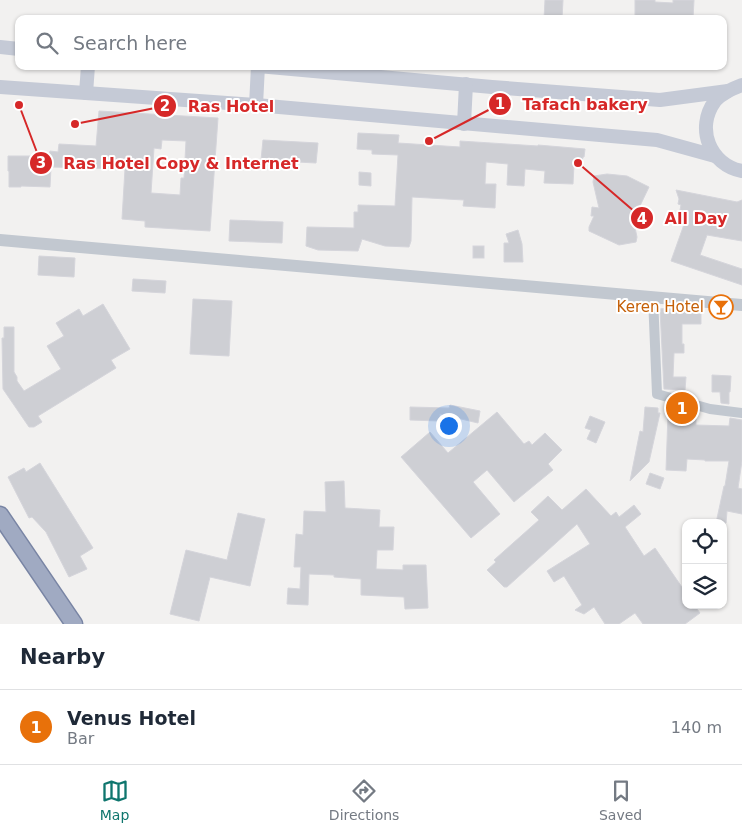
<!DOCTYPE html>
<html lang="en">
<head>
<meta charset="utf-8">
<style>
	body { margin:0; font-family:"DejaVu Sans",sans-serif; background:#f6f6f7; color:#1f2937 }
	.controls { position:absolute; right:15px; bottom:15px; display:grid; overflow:hidden; border-radius:10px; box-shadow:0 1px 4px #0004 }
	.controls button { width:45px; height:45px; display:grid; place-items:center; padding:0; border:0; border-bottom:1px solid #e0e1e3; background:#fff; color:#1f2937; font:25px sans-serif }
	.you { position:absolute; left:448px; top:425px; width:18px; height:18px; margin:-12px; border:4px solid #fff; border-radius:50%; background:#1a73e8; box-shadow:0 0 0 8px #1a73e833 }
	.badge { display:grid; place-items:center; width:32px; height:32px; border-radius:50%; background:#0f766e; color:#fff; font-size:16px; font-weight:700 }
	.pin { position:absolute; translate:-50% -50%; border:2px solid #fff; box-shadow:0 1px 5px #0006 }
	.list { margin:0; padding:0; list-style:none }
	h2 { display:flex; justify-content:space-between; align-items:center; height:65px; margin:0; padding:0 20px; font-size:21px }
	h2 small { font-size:16px; font-weight:400; color:#747a83 }
	.list li { display:grid; grid-template-columns:32px 1fr auto; gap:15px; align-items:center; box-sizing:border-box; height:75px; padding:0 20px; border-top:1px solid #e0e1e3 }
	.list b { display:block; font-size:19px; white-space:nowrap }
	.list p { margin:0; font-size:16px; white-space:nowrap; color:#747a83 }
	.list em { font-size:16px; font-style:normal; color:#747a83 }
	.icon { flex:none; width:28px; height:28px; fill:none; stroke:currentColor; stroke-width:2; stroke-linecap:round; stroke-linejoin:round }
	.map { position:relative; flex:none; width:742px; height:624px; overflow:hidden }
	.search { position:absolute; background:#fff; box-shadow:0 1px 4px #0004; left:15px; right:15px; top:15px; height:55px; display:flex; align-items:center; gap:12px; box-sizing:border-box; padding:0 18px; border-radius:10px; color:#747a83; font-size:19px }
	.sheet { height:140px; background:#fff }
	nav { display:flex; justify-content:space-around; align-items:center; box-sizing:border-box; height:70px; border-top:1px solid #e0e1e3; background:#fff; font-size:14px; color:#747a83 }
	nav a { display:grid; justify-items:center; gap:2px }
	nav .on { color:#0f766e }
	.map>svg:first-child { display:block }
</style>
</head>
<body>
<div class="map">
<svg width="742" height="624" viewBox="0 0 742 624">
	<rect width="100%" height="100%" fill="#f2f1f0"/>
	<g fill="#cecfd4" stroke="#d5d5db" fill-rule="evenodd">
		<path d="M545,0h18l-1,19h-18z"/>
		<path d="M635,0h20v2l18,1v-3h21l-1,19h-58z"/>
		<path d="M99,111l119,7 -8,113 -65,-4v-6l-23,-2 3,-50 -74,-2 -1,20 -29,-1v1h-12v-16h-1v-15h41l1,-5 8,1 1,-8 37,2zM162,140l24,1 -2,37h-3l-1,17 -29,-2 3,-45 7,1z"/>
		<path d="M358,133l41,2 -1,8 62,4v-6l78,5v-1l47,4 -1,8h-1l-2,8 -7,-1 -1,20 -29,-1 1,-12 -20,-2 -1,17 -17,-1 1,-21 -22,-2 -1,22h11l-1,24 -32,-2 1,-6 -52,-3 -1,44 -2,6 -24,-1 -23,-7 -4,12 -40,-1 -12,-4 1,-19 47,1v-16h4v-7l37,1 3,-51 -26,-1v-4l-15,-1z"/>
		<path d="M263,140l55,3 -2,20 -55,-3z"/>
		<path d="M359,172l12,1v13l-12,-1z"/>
		<path d="M607,174l20,2 22,11 -11,23 -1,6 -3,7 3,14 -1,5 -17,3 -30,-14v-4l5,-11h-3l1,-9 7,1 -6,-26 1,-6z"/>
		<path d="M676,190l61,12 5,-2v41l-35,-6 -7,20 42,14v16l-71,-24 16,-45 -8,-1 2,-10 -3,-1 1,-5z"/>
		<path d="M230,220l53,2 -1,21 -53,-2z"/>
		<path d="M518,230l4,14 1,18h-19v-19h5l-3,-9z"/>
		<rect x="473" y="246" width="11" height="12"/>
		<path d="M39,256l36,2 -1,19 -36,-2z"/>
		<path d="M133,279l33,2 -1,12 -33,-2z"/>
		<path d="M193,299l39,2 -3,55 -39,-2z"/>
		<path d="M103,304l27,45 -19,11 5,8 -78,48 4,6 -8,5h-5l-26,-38 -1,-51h2v-11h10v45l3,5v4l7,10 37,-22 -14,-23 17,-10 -8,-13 23,-14 4,7z"/>
		<path d="M667,308l34,2v14h-19v20h2v9h-10l-1,24h13l-1,13 -21,-1 -4,-80z"/>
		<path d="M712,375l19,1 -1,16h-1v12l-8,-1 -1,-11h-8z"/>
		<path d="M450,405l30,6 -2,12 -38,-9v7l-30,-1v-13l39,1z"/>
		<path d="M645,407l13,1v5h2l-11,49 -19,19 10,-50 3,1z"/>
		<path d="M497,412l27,32 5,-3 3,4 13,-12 17,17 -14,14 5,6 -39,32 -27,-32 -14,12 27,32 -29,24 -70,-81 29,-25 18,21z"/>
		<path d="M668,414l28,3v8l33,1 1,-8 12,2v41l-4,27 4,1v25l-15,-3 -1,12h-10l8,-37h1l4,-25h-24v-1l-18,-1 -1,12 -20,-1z"/>
		<path d="M590,416l15,6 -9,21 -9,-4 4,-9 -6,-2z"/>
		<path d="M40,463l53,85 -13,8 7,13 -18,8 -23,-45 -14,-15 -3,1 -21,-41 16,-9 2,4z"/>
		<path d="M650,473l14,5 -4,11 -14,-5z"/>
		<path d="M344,481l1,27 35,2 -1,17h15l-1,23h-16l-1,19 27,1v-5h23l2,43 -23,1 -1,-12 -43,-2v-16l-27,-2v-2l-25,-1 -1,31 -21,-1 1,-16 12,1 1,-22h-7l2,-33 7,1 1,-24 22,1 -1,-30z"/>
		<path d="M586,489l25,27 5,-4 3,5 15,-12 7,9 -16,13 19,29 11,-8 31,45v12h8l6,8 -15,11h-42l-8,-11 -16,11h-14l-11,-17 -10,7 -9,-4 7,-5 -18,-29 -10,6 -7,-11 43,-27 -13,-20 -70,63h-3l-17,-17 9,-8 -2,-2 45,-40 -8,-8 17,-16 14,14z"/>
		<path d="M238,513l27,6 -15,67 -40,-9 -11,44 -29,-7 16,-64 41,10z"/>
	</g>
	<g fill="none" stroke-linecap="round" stroke-linejoin="round">
		<g stroke="#7985a4" stroke-width="19">
			<path id="trunk" d="M0,515l74,109"/>
		</g>
		<path stroke="#c2c8d0" stroke-width="10" d="M653,297l4,97 53,15 32,4"/>
		<path stroke="#c2c8d0" stroke-width="12" d="M0,240l742,65"/>
		<g stroke="#c5cad6" stroke-width="14">
			<path d="M0,47l19,2"/>
			<path d="M742,85c-10,4 -20,8 -27,16 -20,27 -5,64 27,70"/>
			<path d="M0,87l256,18 401,35 58,16"/>
			<path d="M86,93l2,-27"/>
			<path d="M256,105l2,-39 234,21 168,13 68,-9"/>
			<path d="M464,124l2,-40"/>
		</g>
		<use href="#trunk" stroke="#a0aac2" stroke-width="16"/>
	</g>
	<defs>
		<g id="bar-ring" transform="scale(1.25)"><circle r="9.5" fill="#fff" stroke="#e8710a" stroke-width="1.5"/><path d="M-6-5H6L.8 .8V4.5H3.5V6h-7V4.5H-.8V.8Z" fill="#e8710a"/></g>
	</defs>
	<g fill-rule="evenodd">
		<use href="#bar-ring" x="721" y="307"/>
	</g>
	<g text-anchor="middle" dominant-baseline="central" stroke-width="4" stroke-linejoin="round" paint-order="stroke">
		<g font-size="15" fill="#c56008" stroke="#fff" text-anchor="end">
			<text x="704" y="307">Keren Hotel</text>
		</g>
	</g>
	<path fill="none" stroke="#d62828" stroke-width="2" d="M429 141L500 104M75 124L165 106M19 105L41 163M578 163L642 218"/>
	<g fill="#d62828" stroke="#fff" stroke-width="2">
		<circle cx="429" cy="141" r="5"/>
		<circle cx="75" cy="124" r="5"/>
		<circle cx="19" cy="105" r="5"/>
		<circle cx="578" cy="163" r="5"/>
		<circle cx="500" cy="104" r="12"/>
		<circle cx="165" cy="106" r="12"/>
		<circle cx="41" cy="163" r="12"/>
		<circle cx="642" cy="218" r="12"/>
	</g>
	<g font-size="15" text-anchor="middle" font-weight="bold" fill="#fff">
		<text x="500" y="109">1</text>
		<text x="165" y="111">2</text>
		<text x="41" y="168">3</text>
		<text x="642" y="224">4</text>
	</g>
	<g font-size="16" text-anchor="middle" font-weight="bold" fill="#d62828" stroke="#fff" stroke-width="4" stroke-linejoin="round" paint-order="stroke">
		<text x="585" y="110">Tafach bakery</text>
		<text x="231" y="112">Ras Hotel</text>
		<text x="181" y="169">Ras Hotel Copy &amp; Internet</text>
		<text x="696" y="224">All Day</text>
	</g>
</svg>
<div class="controls">
<button><svg class="icon" aria-label="locate" viewBox="0 0 24 24"><circle cx="12" cy="12" r="6"/><path d="M12 2v4M12 18v4M2 12h4M18 12h4"/></svg></button>
<button><svg class="icon" aria-label="layers" viewBox="0 0 24 24"><path d="M12 4l9 5-9 5-9-5zM3 14l9 5 9-5"/></svg></button>
</div>
<div class="you"></div>
<div class="pin badge" style="left:682px;top:408px;background:#e8710a">1</div>
<div class="search"><svg class="icon" aria-label="search" viewBox="0 0 24 24"><circle cx="10" cy="10" r="6"/><path d="M15 15l6 6"/></svg>Search here</div>
</div>
<section class="sheet">
<h2>Nearby<small></small></h2>
<ul class="list">
<li><span class="badge" style="background:#e8710a">1</span><div><b>Venus Hotel</b><p>Bar</p></div><em>140 m</em></li>
</ul>
</section>
<nav>
<a class="on"><svg class="icon" aria-label="map" viewBox="0 0 24 24"><path d="M3 6l6-2 6 2 6-2v14l-6 2-6-2-6 2zM9 4v14M15 6v14"/></svg>Map</a>
<a><svg class="icon" aria-label="directions" viewBox="0 0 24 24"><path d="M12 3l9 9-9 9-9-9zM9 14v-3h6M13 9l2 2-2 2"/></svg>Directions</a>
<a><svg class="icon" aria-label="saved" viewBox="0 0 24 24"><path d="M7 4h10v16l-5-4-5 4z"/></svg>Saved</a>
</nav>
</body>
</html>
